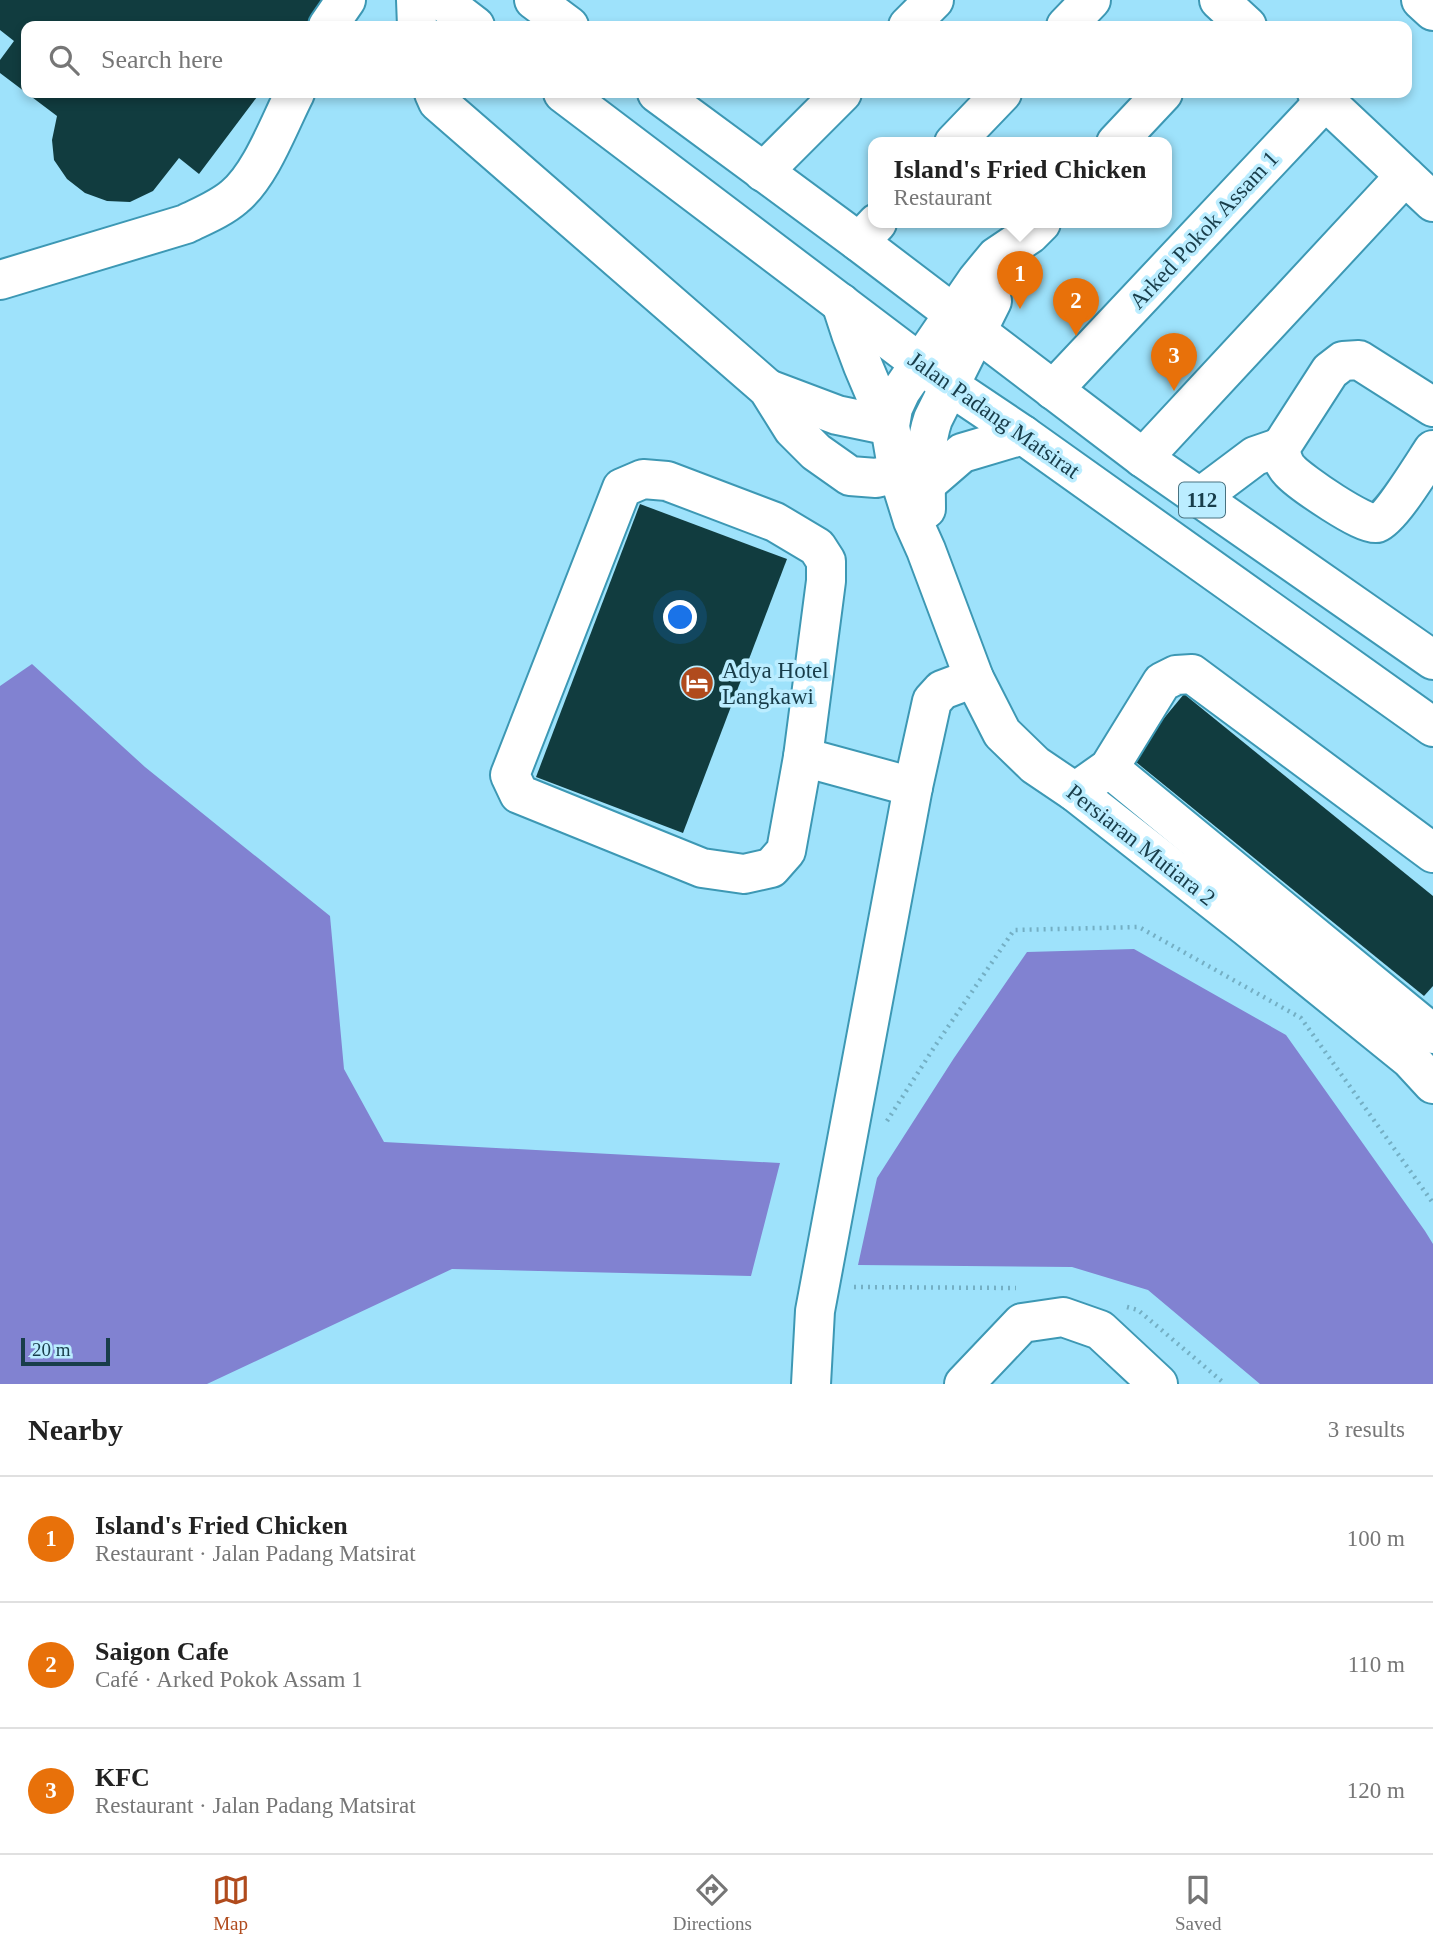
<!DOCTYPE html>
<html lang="en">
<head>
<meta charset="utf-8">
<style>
	body { margin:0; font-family:"Times New Roman",serif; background:#f6f6f6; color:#222 }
	.scale { position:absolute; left:21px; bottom:18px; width:89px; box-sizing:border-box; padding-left:7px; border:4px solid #183d4a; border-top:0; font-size:19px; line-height:24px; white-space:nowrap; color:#183d4a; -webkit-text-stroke:5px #bbedff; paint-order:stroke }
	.you { position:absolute; left:681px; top:618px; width:24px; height:24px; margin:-18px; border:5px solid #fff; border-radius:50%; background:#1a73e8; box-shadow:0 0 0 10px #1a73e833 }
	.badge { display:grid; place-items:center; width:46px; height:46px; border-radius:50%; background:#b04b1d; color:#fff; font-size:23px; font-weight:700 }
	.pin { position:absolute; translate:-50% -58px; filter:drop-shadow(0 2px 4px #0008) }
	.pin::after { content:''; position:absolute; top:37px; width:24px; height:21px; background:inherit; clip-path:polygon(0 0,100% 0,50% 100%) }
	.popup { position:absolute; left:868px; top:137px; width:304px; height:91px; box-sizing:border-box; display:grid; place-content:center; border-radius:14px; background:#fff; filter:drop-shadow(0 2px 5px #0005); font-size:23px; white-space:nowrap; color:#767676 }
	.popup b { font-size:26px; color:#222 }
	.popup::after { content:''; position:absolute; left:50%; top:100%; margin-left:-14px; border:14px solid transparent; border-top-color:#fff }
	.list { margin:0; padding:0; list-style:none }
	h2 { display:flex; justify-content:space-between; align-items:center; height:91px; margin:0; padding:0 28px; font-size:30px }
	h2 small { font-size:23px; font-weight:400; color:#767676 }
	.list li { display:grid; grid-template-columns:46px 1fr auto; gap:21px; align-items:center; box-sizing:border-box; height:126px; padding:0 28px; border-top:2px solid #e0e0e0 }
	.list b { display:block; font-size:26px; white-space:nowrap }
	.list p { margin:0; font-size:23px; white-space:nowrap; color:#767676 }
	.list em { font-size:23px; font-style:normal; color:#767676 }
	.icon { flex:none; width:38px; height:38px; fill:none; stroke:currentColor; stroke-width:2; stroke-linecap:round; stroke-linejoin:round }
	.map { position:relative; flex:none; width:1433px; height:1384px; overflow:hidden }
	.search { position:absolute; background:#fff; box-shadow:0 4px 10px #0003; left:21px; right:21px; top:21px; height:77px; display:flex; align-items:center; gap:18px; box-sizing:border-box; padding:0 24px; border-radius:14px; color:#767676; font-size:26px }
	.sheet { height:469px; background:#fff }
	nav { display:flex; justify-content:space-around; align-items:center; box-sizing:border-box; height:98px; border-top:2px solid #e0e0e0; background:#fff; font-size:19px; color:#767676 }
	nav a { display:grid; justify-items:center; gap:4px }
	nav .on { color:#b04b1d }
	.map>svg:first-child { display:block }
</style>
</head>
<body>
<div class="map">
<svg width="1433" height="1384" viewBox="0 0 1433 1384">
	<rect width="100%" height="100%" fill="#9ee2fb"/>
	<g fill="#8182d1">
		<path d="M32,664l113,103 185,149 14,153 40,73 396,21 -29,113 -299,-7 -245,115h-207v-698z"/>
		<path d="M1134,949l152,86 139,196 8,13v140h-173l-112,-94 -76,-23 -214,-2 19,-87 77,-120 73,-106z"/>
	</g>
	<g fill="#113c3f">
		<path d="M0,0h329l-19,26h-284v67h234l-61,81 -20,-16 -26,33 -23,11 -23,-1 -22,-8 -18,-14 -13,-19 -2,-20 5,-24 -57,-43v-13l14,-19 -14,-11z"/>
		<path d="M640,504l147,55 -104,274 -147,-56z"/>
		<path d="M1184,694l249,202v90l-9,10 -293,-238z"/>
	</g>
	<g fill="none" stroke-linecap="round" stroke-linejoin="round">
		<g stroke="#3d98b4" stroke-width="42">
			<g id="minor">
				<path d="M416,0l1,26"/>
				<path d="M1219,0l28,26"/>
				<path d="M1421,0l12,11"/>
				<path d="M328,26l18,-26"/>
				<path d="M908,26l26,-26"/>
				<path d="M1066,26l25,-26"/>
				<path d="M434,93l4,9 330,287 25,40 23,23 34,24 26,2 22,-5"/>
				<path d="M1317,93l116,109"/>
				<path d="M954,143l48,-50"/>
				<path d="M1116,143l47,-50"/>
				<path d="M763,172l79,-79"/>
				<path d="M1041,223l-11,11 -34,23 -19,23 -76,111 -8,17 -3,18 8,47 15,48 13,29 48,128 28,55 33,32 40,27 172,135 163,132 23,25"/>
				<path d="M859,242l18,-19"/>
				<path d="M0,280l186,-56c16,-8 34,-15 48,-27 27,-22 45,-73 61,-104"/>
				<path d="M768,389l69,26 53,11"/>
				<path d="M1053,390l272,-289"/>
				<path d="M1433,407l-74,-47 -16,1 -13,10 -49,76c0,9 2,17 9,24 10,11 75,56 87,52 14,-5 46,-58 56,-73"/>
				<path d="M1143,458l262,-282"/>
				<path d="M643,479l24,2 108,41 42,25 9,14v20l-23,176 -17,94 -15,17 -27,6 -42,-6 -183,-74 -9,-19 112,-287z"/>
				<path d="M1199,498l56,-42 26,-9"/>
				<path d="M926,509c0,-30 -3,-61 7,-90l59,-118"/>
				<path d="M803,757l110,30"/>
				<path d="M1109,768l324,266"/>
				<path d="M1075,792l34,-24 53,-86 14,-7 16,-1 241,179"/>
				<path d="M811,1384l4,-73 98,-524 19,-86 10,-11 32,-12"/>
				<path d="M964,1384l58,-61 41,-6 37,13 58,54"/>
			</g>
		</g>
		<g stroke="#3d98b4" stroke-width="42">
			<g id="major">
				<path d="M441,0l34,26"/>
				<path d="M534,0l35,26"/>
				<path d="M563,93l387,293 73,49 410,292"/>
				<path d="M657,93l202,149 284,216 290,202"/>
				<path d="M841,303c14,46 28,81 49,123"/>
				<path d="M925,485l37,-32 61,-18"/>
			</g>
		</g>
		<g stroke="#74afc4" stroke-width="4.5" stroke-dasharray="2 5" stroke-linecap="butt">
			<path d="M887,1121l48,-75 79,-116 125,-3 162,91 132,185"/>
			<path d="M854,1287l162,1"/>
			<path d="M1127,1307l11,3 87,74"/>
		</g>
		<use href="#minor" stroke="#fff" stroke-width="38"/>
		<use href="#major" stroke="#fff" stroke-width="38"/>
	</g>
	<defs>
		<g id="hotel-disc" transform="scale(1.75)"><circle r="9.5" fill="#b04b1d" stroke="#bbedff"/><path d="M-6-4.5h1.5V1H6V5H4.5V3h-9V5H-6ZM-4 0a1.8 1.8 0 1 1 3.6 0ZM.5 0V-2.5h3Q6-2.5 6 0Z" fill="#fff"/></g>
	</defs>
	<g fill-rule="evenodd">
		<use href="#hotel-disc" x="697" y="683"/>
	</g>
	<g text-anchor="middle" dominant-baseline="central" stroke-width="7" stroke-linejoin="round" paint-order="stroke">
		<rect fill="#bbedff" stroke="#497280" stroke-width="2" x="1179" y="482.5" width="46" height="35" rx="5"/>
		<g font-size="21" font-weight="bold" fill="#183d4a">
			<text x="1202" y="500">112</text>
		</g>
		<g font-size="23" fill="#183d4a" stroke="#bbedff">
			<text transform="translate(1204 230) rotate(-47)">Arked Pokok Assam 1</text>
			<text transform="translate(994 415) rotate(35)">Jalan Padang Matsirat</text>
			<text transform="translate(1141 845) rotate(38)">Persiaran Mutiara 2</text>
		</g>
		<g font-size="23" fill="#183d4a" stroke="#bbedff" text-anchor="start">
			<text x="722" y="670">Adya Hotel<tspan x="722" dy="26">Langkawi</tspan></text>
		</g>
	</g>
</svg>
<div class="scale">20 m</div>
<div class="you"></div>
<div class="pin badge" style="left:1020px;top:309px;background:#e8710a">1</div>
<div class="popup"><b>Island's Fried Chicken</b>Restaurant</div>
<div class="pin badge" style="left:1076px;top:336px;background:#e8710a">2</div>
<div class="pin badge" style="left:1174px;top:391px;background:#e8710a">3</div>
<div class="search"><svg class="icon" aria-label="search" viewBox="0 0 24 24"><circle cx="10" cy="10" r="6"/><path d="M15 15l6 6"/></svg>Search here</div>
</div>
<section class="sheet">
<h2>Nearby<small>3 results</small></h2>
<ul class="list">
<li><span class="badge" style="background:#e8710a">1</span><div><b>Island's Fried Chicken</b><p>Restaurant · Jalan Padang Matsirat</p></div><em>100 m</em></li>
<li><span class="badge" style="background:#e8710a">2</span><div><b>Saigon Cafe</b><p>Café · Arked Pokok Assam 1</p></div><em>110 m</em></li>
<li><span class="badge" style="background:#e8710a">3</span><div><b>KFC</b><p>Restaurant · Jalan Padang Matsirat</p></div><em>120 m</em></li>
</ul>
</section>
<nav>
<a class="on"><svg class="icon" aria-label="map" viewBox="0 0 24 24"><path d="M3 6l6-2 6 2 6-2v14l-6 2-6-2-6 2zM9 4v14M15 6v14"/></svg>Map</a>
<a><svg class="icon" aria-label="directions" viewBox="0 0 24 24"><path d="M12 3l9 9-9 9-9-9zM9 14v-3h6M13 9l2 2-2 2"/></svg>Directions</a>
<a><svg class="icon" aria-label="saved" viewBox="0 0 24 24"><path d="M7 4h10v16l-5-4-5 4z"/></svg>Saved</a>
</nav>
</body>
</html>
